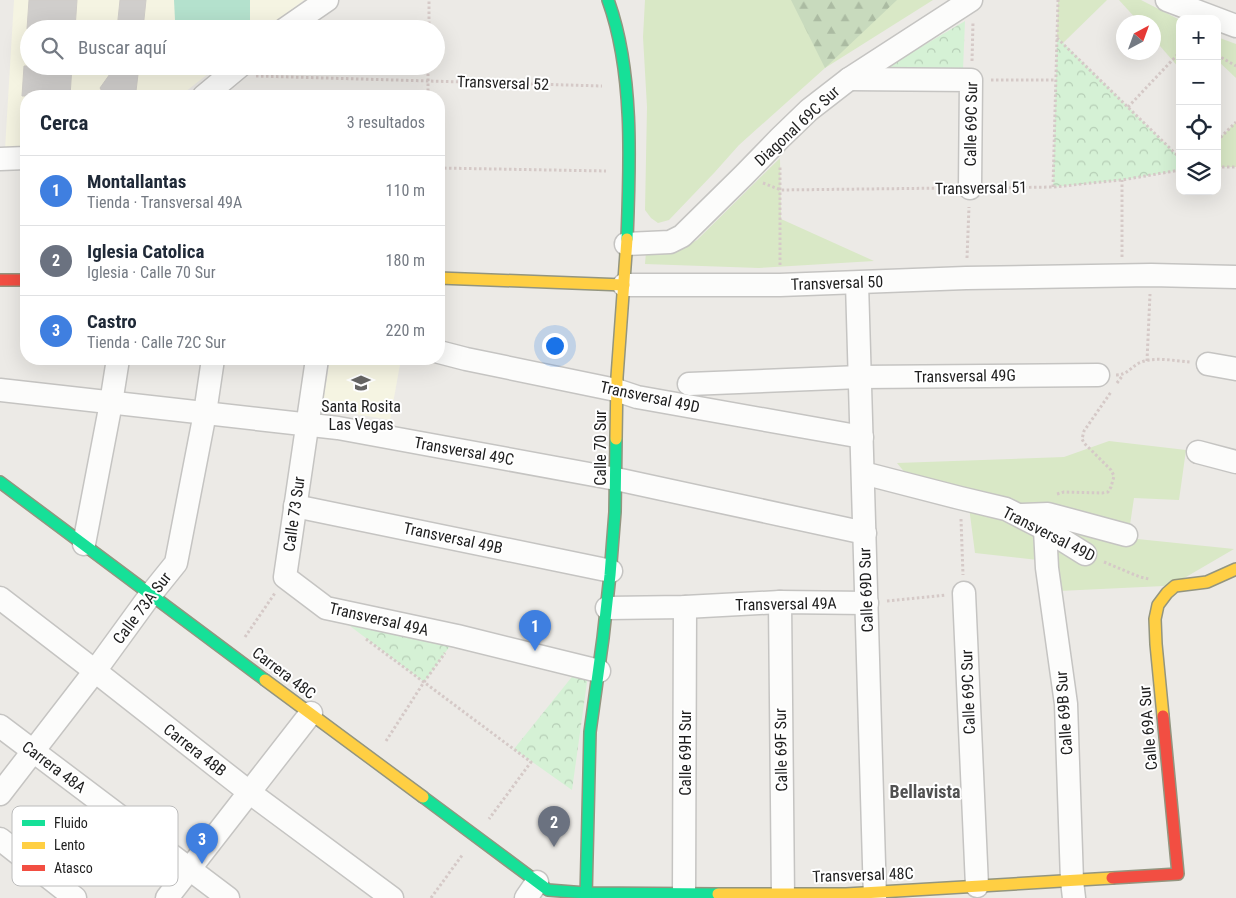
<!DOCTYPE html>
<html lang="es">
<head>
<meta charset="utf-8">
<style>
	body { margin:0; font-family:"Roboto Condensed",sans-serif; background:#f6f6f7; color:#1f2937 }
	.controls { position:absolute; right:15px; top:15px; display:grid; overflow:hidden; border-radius:10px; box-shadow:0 5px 20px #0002 }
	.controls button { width:45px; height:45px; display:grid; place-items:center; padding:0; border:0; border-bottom:1px solid #e0e1e3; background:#fff; color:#1f2937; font:25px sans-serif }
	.compass { position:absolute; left:1116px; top:15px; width:45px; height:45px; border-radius:50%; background:#fff; box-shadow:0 5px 20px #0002; rotate:41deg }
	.you { position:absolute; left:554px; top:345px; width:18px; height:18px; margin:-12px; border:4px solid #fff; border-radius:50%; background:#1a73e8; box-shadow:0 0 0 8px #1a73e833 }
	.badge { display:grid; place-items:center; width:32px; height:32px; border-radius:50%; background:#0b8043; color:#fff; font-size:16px; font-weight:700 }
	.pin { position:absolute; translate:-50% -41px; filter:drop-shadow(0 1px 2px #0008) }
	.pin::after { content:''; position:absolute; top:26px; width:18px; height:15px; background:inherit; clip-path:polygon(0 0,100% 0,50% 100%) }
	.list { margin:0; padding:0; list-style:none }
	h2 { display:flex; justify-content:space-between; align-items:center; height:65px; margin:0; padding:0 20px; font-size:21px }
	h2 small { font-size:16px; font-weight:400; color:#747a83 }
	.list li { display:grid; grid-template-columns:32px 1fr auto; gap:15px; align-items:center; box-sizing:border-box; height:70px; padding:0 20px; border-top:1px solid #e0e1e3 }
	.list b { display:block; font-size:19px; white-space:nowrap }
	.list p { margin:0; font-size:16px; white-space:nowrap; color:#747a83 }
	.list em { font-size:16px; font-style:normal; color:#747a83 }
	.icon { flex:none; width:28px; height:28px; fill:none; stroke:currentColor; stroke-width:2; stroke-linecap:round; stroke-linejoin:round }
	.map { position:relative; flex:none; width:1236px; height:898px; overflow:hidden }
	.search { position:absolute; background:#fff; box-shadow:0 5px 20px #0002; left:20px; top:20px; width:425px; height:55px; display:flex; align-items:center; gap:12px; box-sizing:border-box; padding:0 18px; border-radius:28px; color:#747a83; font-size:19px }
	.panel { position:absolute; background:#fff; box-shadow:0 5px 20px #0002; left:20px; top:90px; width:425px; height:275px; border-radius:20px }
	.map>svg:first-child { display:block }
</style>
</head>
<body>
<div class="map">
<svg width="1236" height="898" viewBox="0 0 1236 898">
	<defs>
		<pattern id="forest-firs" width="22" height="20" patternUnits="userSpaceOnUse" patternTransform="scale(1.25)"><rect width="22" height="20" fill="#c8dabd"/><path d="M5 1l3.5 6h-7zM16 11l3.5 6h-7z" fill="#abbba2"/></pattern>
		<pattern id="park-crowns" width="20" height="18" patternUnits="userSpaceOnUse" patternTransform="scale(1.25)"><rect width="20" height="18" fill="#d5f1d5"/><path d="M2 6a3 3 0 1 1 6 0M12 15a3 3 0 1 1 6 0" fill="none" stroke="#b6ceb6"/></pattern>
	</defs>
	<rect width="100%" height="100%" fill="#eceae6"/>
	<g fill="#f5f4e2">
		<path d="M14,0h290l-38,29h-237v37h189l-38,30h-154v51l-21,2z"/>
		<path d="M330,359h71l-11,61 -68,-12z"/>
	</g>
	<g fill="#d9e8c6">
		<path d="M645,0h288l-108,68 -86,77 -25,28 -45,47 -11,3 -7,-5 -6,-8 2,-103 -4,-70z"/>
		<path d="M1058,0h49l-44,43 -6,-6z"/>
		<path d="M1119,0h22l39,20v49l-26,-30v-17h-15z"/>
		<path d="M1217,37l19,7v34l-19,-18z"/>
		<path d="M1236,122v45h-19v-26z"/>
		<path d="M780,158l1,61 93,42 -115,7 -114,-4 1,-12h26l11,-4 14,-8z"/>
		<path d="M1109,441l77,9 -7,50 -45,-2 -6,40 106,11 -48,28 -22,9 -105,5 -4,-29 -80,-9 -6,-46 -63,-33 -9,-11 167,-6z"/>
	</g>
	<path fill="url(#forest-firs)" d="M791,0h106l-72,68z"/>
	<g fill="url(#park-crowns)">
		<path d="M965,21l-2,49 -76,-3z"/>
		<path d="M1057,37l123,121v12l-58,10 -69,7z"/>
		<path d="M342,620l108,26 -26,36z"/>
		<path d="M575,673l13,2 -16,115 -58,-41z"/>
	</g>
	<path fill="#b4e1cd" d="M174,0h76v20h-75z"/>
	<g fill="#d0cecc" stroke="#cfccc8">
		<path d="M29,0h48l-2,29h-48z"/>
		<path d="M120,0h26l-3,29h-26z"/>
		<path d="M24,66h48l-2,30h-48z"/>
		<path d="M113,66h26l-3,25 -9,5h-22l-5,-8 12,-17z"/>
	</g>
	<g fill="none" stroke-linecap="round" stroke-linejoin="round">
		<g stroke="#c5c4c2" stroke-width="25">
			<g id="street">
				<path d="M1167,0l69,26"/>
				<path d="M285,29l42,-29"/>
				<path d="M849,79l122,1 -1,108"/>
				<path d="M204,96l36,-30"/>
				<path d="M0,159l26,-1"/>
				<path d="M626,244l44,-2 12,-6 62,-61 36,-37 29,-28 40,-31 122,-79"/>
				<path d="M857,283l18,615"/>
				<path d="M624,285h156l186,-7 185,-3 85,2"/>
				<path d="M439,352l27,7 150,31 21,7 225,40"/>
				<path d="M317,359l-32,218 41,31 131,28 142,35"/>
				<path d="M1208,364l28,5"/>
				<path d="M689,384l171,-7 238,-2"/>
				<path d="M0,390l338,38 278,51 249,54"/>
				<path d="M1198,452l38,10"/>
				<path d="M863,473l97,25 46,11 39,20 40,25"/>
				<path d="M295,506l316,65"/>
				<path d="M1022,515l26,-1 78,21"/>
				<path d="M1045,529l2,39 19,136 6,177 2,17"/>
				<path d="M84,544l27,-141 7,-44"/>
				<path d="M964,593l13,293"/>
				<path d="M0,598l95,73 154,121 143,106"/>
				<path d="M780,602l3,296"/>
				<path d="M607,608l78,-1 95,-5 87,1"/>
				<path d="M0,726l228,172"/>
				<path d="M0,794l95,-123 56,-77 25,-31 29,-150 8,-54"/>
				<path d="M0,839l75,59"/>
				<path d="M167,898l144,-185"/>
				<path d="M526,898l11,-16"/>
				<path d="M684,898l1,-291"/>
			</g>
		</g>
		<g stroke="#93957f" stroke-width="14">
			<g id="fast">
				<path d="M608,0c26,71 22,164 19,239"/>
				<path d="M0,482l265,198"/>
				<path d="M423,797l125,93 38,3 132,1"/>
				<path d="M586,898l4,-166 13,-94 7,-63 5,-63 1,-73"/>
			</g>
		</g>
		<g stroke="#93957f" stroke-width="14">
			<g id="slow">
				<path d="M439,278l185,7"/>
				<path d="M616,439l1,-62 10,-138"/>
				<path d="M265,680l158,117"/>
				<path d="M1163,716l-7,-72 -1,-25 3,-14 9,-12 8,-7 32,-4 29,-13"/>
				<path d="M718,894h128l266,-16"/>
			</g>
		</g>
		<g stroke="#93957f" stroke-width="14">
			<g id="jam">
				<path d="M0,280h26"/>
				<path d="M1112,878l66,-4 -15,-158"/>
			</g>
		</g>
		<g stroke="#d5c9c7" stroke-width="3" stroke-dasharray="2.5 2.5" stroke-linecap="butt">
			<path d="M429,29v-29"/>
			<path d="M1057,38l123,120"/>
			<path d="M1217,55l19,11"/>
			<path d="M972,61l1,-39"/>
			<path d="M256,76l346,10"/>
			<path d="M991,80h65"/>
			<path d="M428,96v-30"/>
			<path d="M1128,107l52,-55"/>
			<path d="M1217,141l19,-19"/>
			<path d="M1217,167h19"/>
			<path d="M439,168l167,3"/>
			<path d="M763,183l18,7 169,-2"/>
			<path d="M1053,187l5,-187"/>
			<path d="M989,188l64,-1 69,-7 58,-10"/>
			<path d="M1122,257v-77"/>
			<path d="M967,258l2,-51"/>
			<path d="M780,265v-99"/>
			<path d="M1147,361l3,-67"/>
			<path d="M1116,375c11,0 14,-7 23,-12 15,-7 36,-2 51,-1"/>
			<path d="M1117,383l6,-8"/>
			<path d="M1057,494l7,-2 38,1 6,-1 3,-5 3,-11 -3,-6 -27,-27 -2,-4 2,-8 27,-39"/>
			<path d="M961,519l2,56"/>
			<path d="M1104,562l36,15 9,2"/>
			<path d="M887,601l59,-6"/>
			<path d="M245,637l30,-44"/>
			<path d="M366,639l165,123 -42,57"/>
			<path d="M386,741l38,-59 21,-29"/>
			<path d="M431,898l32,-44"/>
		</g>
		<use href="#street" stroke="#fcfcfb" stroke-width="22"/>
		<use href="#fast" stroke="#16e098" stroke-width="11"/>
		<use href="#slow" stroke="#ffcf43" stroke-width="11"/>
		<use href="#jam" stroke="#f24e42" stroke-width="11"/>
	</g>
	<defs>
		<g id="school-bare" transform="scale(1.5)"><path d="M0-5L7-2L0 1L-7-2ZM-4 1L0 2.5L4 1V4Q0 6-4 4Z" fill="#666564" stroke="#fff" stroke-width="2.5" paint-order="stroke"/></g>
	</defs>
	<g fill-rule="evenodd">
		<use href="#school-bare" x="361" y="383"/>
	</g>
	<g text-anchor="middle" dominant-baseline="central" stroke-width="4" stroke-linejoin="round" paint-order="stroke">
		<g font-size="16" fill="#1e1e1e" stroke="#fff">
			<text transform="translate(503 83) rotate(2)">Transversal 52</text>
			<text transform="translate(971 124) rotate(-89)">Calle 69C Sur</text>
			<text transform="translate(797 126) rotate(-43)">Diagonal 69C Sur</text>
			<text transform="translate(981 188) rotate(-1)">Transversal 51</text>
			<text transform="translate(837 283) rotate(-2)">Transversal 50</text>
			<text transform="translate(965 376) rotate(-1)">Transversal 49G</text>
			<text transform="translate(650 397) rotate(12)">Transversal 49D</text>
			<text transform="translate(600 448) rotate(-90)">Calle 70 Sur</text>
			<text transform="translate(464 451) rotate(10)">Transversal 49C</text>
			<text transform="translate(294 514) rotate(-82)">Calle 73 Sur</text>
			<text transform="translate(1049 534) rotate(27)">Transversal 49D</text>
			<text transform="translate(453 538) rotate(12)">Transversal 49B</text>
			<text transform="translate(866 590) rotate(-92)">Calle 69D Sur</text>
			<text transform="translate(786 604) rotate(-1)">Transversal 49A</text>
			<text transform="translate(142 608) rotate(-53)">Calle 73A Sur</text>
			<text transform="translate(379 619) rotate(13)">Transversal 49A</text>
			<text transform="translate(284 673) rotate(37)">Carrera 48C</text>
			<text transform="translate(968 692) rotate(-92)">Calle 69C Sur</text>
			<text transform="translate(1064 713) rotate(-94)">Calle 69B Sur</text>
			<text transform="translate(1148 728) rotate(-95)">Calle 69A Sur</text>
			<text transform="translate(195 750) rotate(38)">Carrera 48B</text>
			<text transform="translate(781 750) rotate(-91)">Calle 69F Sur</text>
			<text transform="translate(685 753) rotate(-90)">Calle 69H Sur</text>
			<text transform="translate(54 767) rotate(37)">Carrera 48A</text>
			<text transform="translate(863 875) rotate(-2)">Transversal 48C</text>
		</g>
		<g font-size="16" fill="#1e1e1e" stroke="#fff">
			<text x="361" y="406">Santa Rosita<tspan x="361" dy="18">Las Vegas</tspan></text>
		</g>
		<g font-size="18" font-weight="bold" fill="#515151" stroke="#fff">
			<text x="925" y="791">Bellavista</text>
		</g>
	</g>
	<rect x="12" y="806" width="166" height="80" rx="8" fill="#fff" stroke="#bcbcbc" stroke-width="1"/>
	<rect x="22" y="820" width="23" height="6" fill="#16e098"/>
	<rect x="22" y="842" width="23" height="7" fill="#ffcf43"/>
	<rect x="22" y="865" width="23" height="6" fill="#f24e42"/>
	<g font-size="14" fill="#1e1e1e">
		<text x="54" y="828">Fluido</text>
		<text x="54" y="850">Lento</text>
		<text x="54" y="873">Atasco</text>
	</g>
</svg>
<div class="controls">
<button>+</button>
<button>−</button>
<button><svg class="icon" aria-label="locate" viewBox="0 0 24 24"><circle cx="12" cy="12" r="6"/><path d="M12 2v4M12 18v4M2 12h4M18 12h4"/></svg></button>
<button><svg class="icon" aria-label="layers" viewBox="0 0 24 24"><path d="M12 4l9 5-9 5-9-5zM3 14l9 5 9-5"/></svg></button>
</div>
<svg class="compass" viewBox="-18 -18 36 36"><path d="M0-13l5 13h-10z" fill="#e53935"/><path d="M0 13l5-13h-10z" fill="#747a83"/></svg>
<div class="you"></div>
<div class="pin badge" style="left:535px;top:651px;background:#3f7fe0">1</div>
<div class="pin badge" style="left:554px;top:847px;background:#6b7280">2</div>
<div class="pin badge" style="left:202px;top:864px;background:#3f7fe0">3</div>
<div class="search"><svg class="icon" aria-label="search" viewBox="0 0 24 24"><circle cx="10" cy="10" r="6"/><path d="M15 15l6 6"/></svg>Buscar aquí</div>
<section class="panel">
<h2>Cerca<small>3 resultados</small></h2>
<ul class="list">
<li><span class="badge" style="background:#3f7fe0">1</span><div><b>Montallantas</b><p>Tienda · Transversal 49A</p></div><em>110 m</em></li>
<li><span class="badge" style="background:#6b7280">2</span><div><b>Iglesia Catolica</b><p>Iglesia · Calle 70 Sur</p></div><em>180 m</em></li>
<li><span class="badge" style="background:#3f7fe0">3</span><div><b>Castro</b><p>Tienda · Calle 72C Sur</p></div><em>220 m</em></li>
</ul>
</section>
</div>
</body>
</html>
